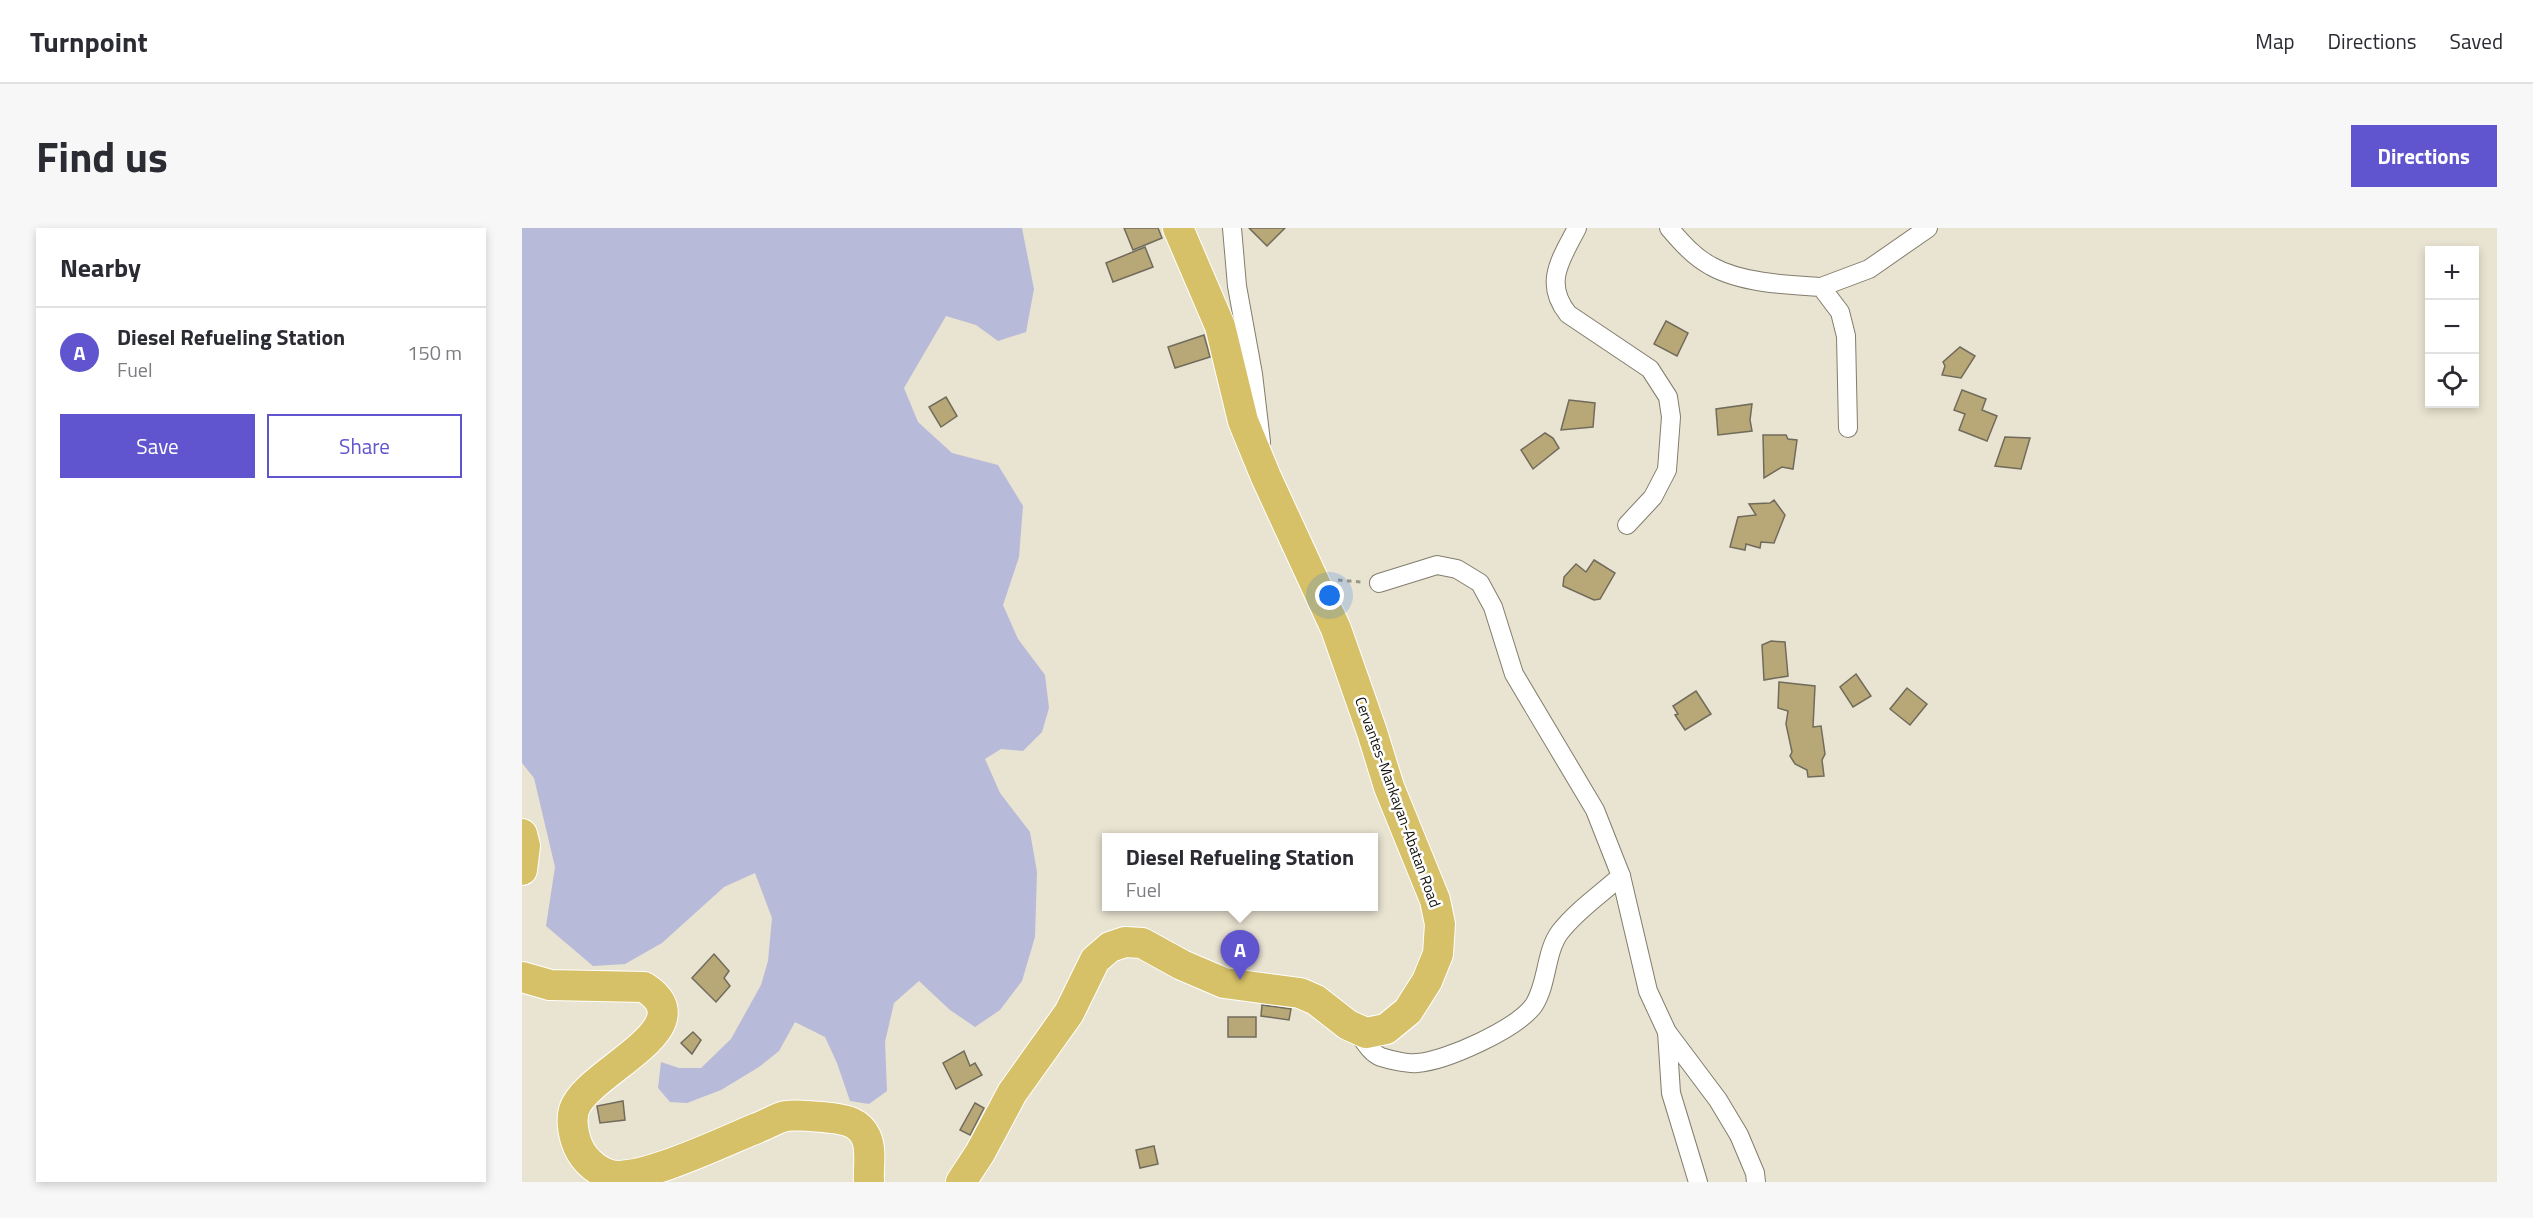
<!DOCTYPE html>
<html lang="en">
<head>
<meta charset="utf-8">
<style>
	body { margin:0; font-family:"Titillium Web",sans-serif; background:#f7f7f7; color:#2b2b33 }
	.controls { position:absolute; right:18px; top:18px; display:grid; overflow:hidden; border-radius:0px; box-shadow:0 3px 9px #0003 }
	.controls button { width:54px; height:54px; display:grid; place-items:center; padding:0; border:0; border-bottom:2px solid #e1e1e2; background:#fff; color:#2b2b33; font:30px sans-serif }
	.you { position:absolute; left:808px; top:368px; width:21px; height:21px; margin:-15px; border:4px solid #fff; border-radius:50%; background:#1a73e8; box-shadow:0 0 0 9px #1a73e833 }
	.badge { display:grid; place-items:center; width:39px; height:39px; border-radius:50%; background:#6055ce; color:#fff; font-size:20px; font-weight:700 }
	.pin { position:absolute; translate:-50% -50px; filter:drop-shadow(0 2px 3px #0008) }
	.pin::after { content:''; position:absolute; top:32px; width:21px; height:18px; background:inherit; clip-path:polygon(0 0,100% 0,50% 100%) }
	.popup { position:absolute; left:580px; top:605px; width:276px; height:78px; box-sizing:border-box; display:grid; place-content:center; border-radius:0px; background:#fff; filter:drop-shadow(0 2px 4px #0005); font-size:20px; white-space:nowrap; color:#7c7c81 }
	.popup b { font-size:22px; color:#2b2b33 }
	.popup::after { content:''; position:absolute; left:50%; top:100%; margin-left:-12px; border:12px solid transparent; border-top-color:#fff }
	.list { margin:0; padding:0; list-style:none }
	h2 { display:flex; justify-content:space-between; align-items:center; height:78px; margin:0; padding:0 24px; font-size:26px }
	h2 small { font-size:20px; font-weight:400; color:#7c7c81 }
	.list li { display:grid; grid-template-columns:39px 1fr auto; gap:18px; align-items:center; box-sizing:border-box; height:90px; padding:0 24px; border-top:2px solid #e1e1e2 }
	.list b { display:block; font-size:22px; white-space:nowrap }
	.list p { margin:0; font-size:20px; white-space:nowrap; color:#7c7c81 }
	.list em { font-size:20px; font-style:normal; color:#7c7c81 }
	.actions { display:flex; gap:12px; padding:18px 24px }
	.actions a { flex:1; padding:14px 0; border:2px solid #6055ce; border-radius:0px; text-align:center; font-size:21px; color:#6055ce }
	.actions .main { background:#6055ce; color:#fff }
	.icon { flex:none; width:33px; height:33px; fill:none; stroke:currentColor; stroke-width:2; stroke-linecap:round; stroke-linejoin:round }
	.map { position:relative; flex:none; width:1975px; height:954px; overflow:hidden; border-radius:0px }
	header { display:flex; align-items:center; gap:36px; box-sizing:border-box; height:84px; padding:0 30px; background:#fff; border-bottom:2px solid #e1e1e2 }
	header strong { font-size:28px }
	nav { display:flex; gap:33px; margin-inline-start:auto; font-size:21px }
	.intro { display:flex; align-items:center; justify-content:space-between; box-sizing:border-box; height:144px; padding:0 36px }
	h1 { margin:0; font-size:42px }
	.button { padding:15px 27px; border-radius:0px; background:#6055ce; color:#fff; font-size:21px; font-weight:700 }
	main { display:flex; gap:36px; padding:0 36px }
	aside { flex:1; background:#fff; border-radius:0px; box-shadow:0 3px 9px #0003 }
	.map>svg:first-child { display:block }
</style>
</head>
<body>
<header>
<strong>Turnpoint</strong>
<nav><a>Map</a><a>Directions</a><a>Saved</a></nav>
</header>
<div class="intro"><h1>Find us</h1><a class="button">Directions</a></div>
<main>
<aside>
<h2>Nearby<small></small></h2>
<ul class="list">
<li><span class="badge">A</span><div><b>Diesel Refueling Station</b><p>Fuel</p></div><em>150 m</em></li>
</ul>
<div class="actions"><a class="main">Save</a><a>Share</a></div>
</aside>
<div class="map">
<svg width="1975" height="954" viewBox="0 0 1975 954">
	<rect width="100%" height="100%" fill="#e9e3d1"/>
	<path fill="#b8bad9" d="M0,0h500l12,61 -8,43 -28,9 -22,-16 -30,-9 -42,72 14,34 34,31 46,12 25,41 -4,51 -16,48 15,34 27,36 4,33 -7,24 -19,19 -22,-2 -16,10 15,34 30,39 7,40 -2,65 -13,44 -22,29 -25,17 -25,-17 -31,-29 -25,22 -9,39 2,49 -18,13 -19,-3 -13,-38 -12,-26 -30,-15 -16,29 -20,16 -38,23 -34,13 -17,-1 -12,-14 3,-26 18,6h22l30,-29 30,-54 7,-24 4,-43 -17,-45 -31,14 -62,56 -37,21 -32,2 -47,-40 9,-59 -21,-89 -12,-15z"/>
	<g fill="#b9a877" stroke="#706b5b" stroke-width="1.5">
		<path d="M602,0h34l4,10 -29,12z"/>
		<path d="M727,0h36l-18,18z"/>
		<path d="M623,19l8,20 -40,15 -7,-19z"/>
		<path d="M1144,93l22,12 -11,23 -23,-12z"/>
		<path d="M682,107l6,22 -35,11 -7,-21z"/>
		<path d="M1438,119l15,9 -14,22 -19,-3 3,-9 -2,-4z"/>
		<path d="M1440,162l24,9 -4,11 15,6 -10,25 -28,-11 6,-16 -11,-4z"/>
		<path d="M424,169l11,19 -16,11 -12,-20z"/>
		<path d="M1047,172l26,3 -2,24 -32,3z"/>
		<path d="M1230,176l-2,16 2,11 -34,4 -2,-26z"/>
		<path d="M1023,205l8,5 6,10 -26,21 -12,-19z"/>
		<path d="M1241,207h23l2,4 9,1 -4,29 -11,-2 -18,11z"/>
		<path d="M1483,209l25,1 -9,31 -26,-3z"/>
		<path d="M1252,272l11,15 -11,28 -13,-1 -1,6 -14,-4 -1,6 -15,-3 8,-30 18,-2 -7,-11 21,-1z"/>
		<path d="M1072,332l21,13 -15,26 -6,1 -31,-14 1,-9 12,-13 10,8z"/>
		<path d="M1249,413l14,1 3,34 -24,4 -2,-35z"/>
		<path d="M1334,446l15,22 -18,11 -13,-20z"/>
		<path d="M1257,454l36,4 -2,41 8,-1 4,28 -3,6 2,16 -16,1 -1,-7 -12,-6 -5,-8 2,-4 -6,-28 2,-13 -10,-3z"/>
		<path d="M1385,460l20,16 -17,21 -20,-16z"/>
		<path d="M1174,463l15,23 -26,16 -10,-15 3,-1 -5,-8z"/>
		<path d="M192,726l15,17 -5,7 6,8 -14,16 -24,-24z"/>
		<path d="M740,777l29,4 -2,11 -28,-4z"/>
		<rect x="706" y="789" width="28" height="20"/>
		<path d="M171,804l8,8 -9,14 -11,-11z"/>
		<path d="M442,823l6,15 5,-3 7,12 -26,14 -13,-26z"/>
		<path d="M101,873l2,19 -25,3 -3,-17z"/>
		<path d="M453,875l9,5 -14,27 -10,-5z"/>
		<path d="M632,918l4,18 -18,4 -4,-18z"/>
	</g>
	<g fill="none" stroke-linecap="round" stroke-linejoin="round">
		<g stroke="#827d6c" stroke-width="20">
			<g id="street">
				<path d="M710,0l5,58 16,88 8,68"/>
				<path d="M1055,0c-16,31 -34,55 -9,86l82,55 18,28 3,20 -4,53 -14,27 -26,28"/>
				<path d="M1147,0c12,14 25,29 42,38 30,17 76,19 110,21l19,25 6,24 2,92"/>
				<path d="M1299,59l48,-18 59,-41"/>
				<path d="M1099,648l27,115 19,41 51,68 21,35 16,38 1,9"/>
				<path d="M834,802c7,9 14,23 25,27 9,3 27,7 36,6 29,-2 100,-34 117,-58 14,-22 11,-53 26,-73 17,-22 41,-38 61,-56l-26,-66 -81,-136 -21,-67 -13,-24 -23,-14 -20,-4 -58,18"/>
				<path d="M1145,804l4,61 27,89"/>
			</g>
		</g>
		<g stroke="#fff" stroke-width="32">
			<g id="primary">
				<path d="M0,606l3,12 -3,24"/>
				<path d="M0,749l28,8 94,2c65,41 -59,85 -70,123 -3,10 -1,21 2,31 5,16 18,29 34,34 31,7 115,-34 147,-47 9,-3 19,-10 29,-12 14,-2 32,1 46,2 14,2 27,4 34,19 6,13 2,31 3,45"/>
				<path d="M439,954l19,-29 32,-60 57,-80 26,-53 15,-13 15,-5 17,1 40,22 42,18 76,10 16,7 32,25 18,8 20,-4 22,-18 19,-30 11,-27 2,-30 -5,-24 -46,-113 -17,-55 -36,-103 -70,-152 -23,-56 -23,-95 -42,-98"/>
			</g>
		</g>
		<path stroke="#9a9688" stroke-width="3" stroke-dasharray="4.5 4.5" stroke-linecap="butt" d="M816,352l23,2"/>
		<use href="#street" stroke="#fff" stroke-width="18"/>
		<use href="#primary" stroke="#d7c168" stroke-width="30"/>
	</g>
	<g text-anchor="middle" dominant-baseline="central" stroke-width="5" stroke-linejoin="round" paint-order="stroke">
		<g font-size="15" fill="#14120c" stroke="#fff">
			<text transform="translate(876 574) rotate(70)">Cervantes-Mankayan-Abatan Road</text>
		</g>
	</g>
</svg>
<div class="controls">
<button>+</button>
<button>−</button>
<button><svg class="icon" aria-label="locate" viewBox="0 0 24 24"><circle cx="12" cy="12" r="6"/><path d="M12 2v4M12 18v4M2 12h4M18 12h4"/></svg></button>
</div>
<div class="you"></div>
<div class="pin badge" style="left:718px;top:752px">A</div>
<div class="popup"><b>Diesel Refueling Station</b>Fuel</div>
</div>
</main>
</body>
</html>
